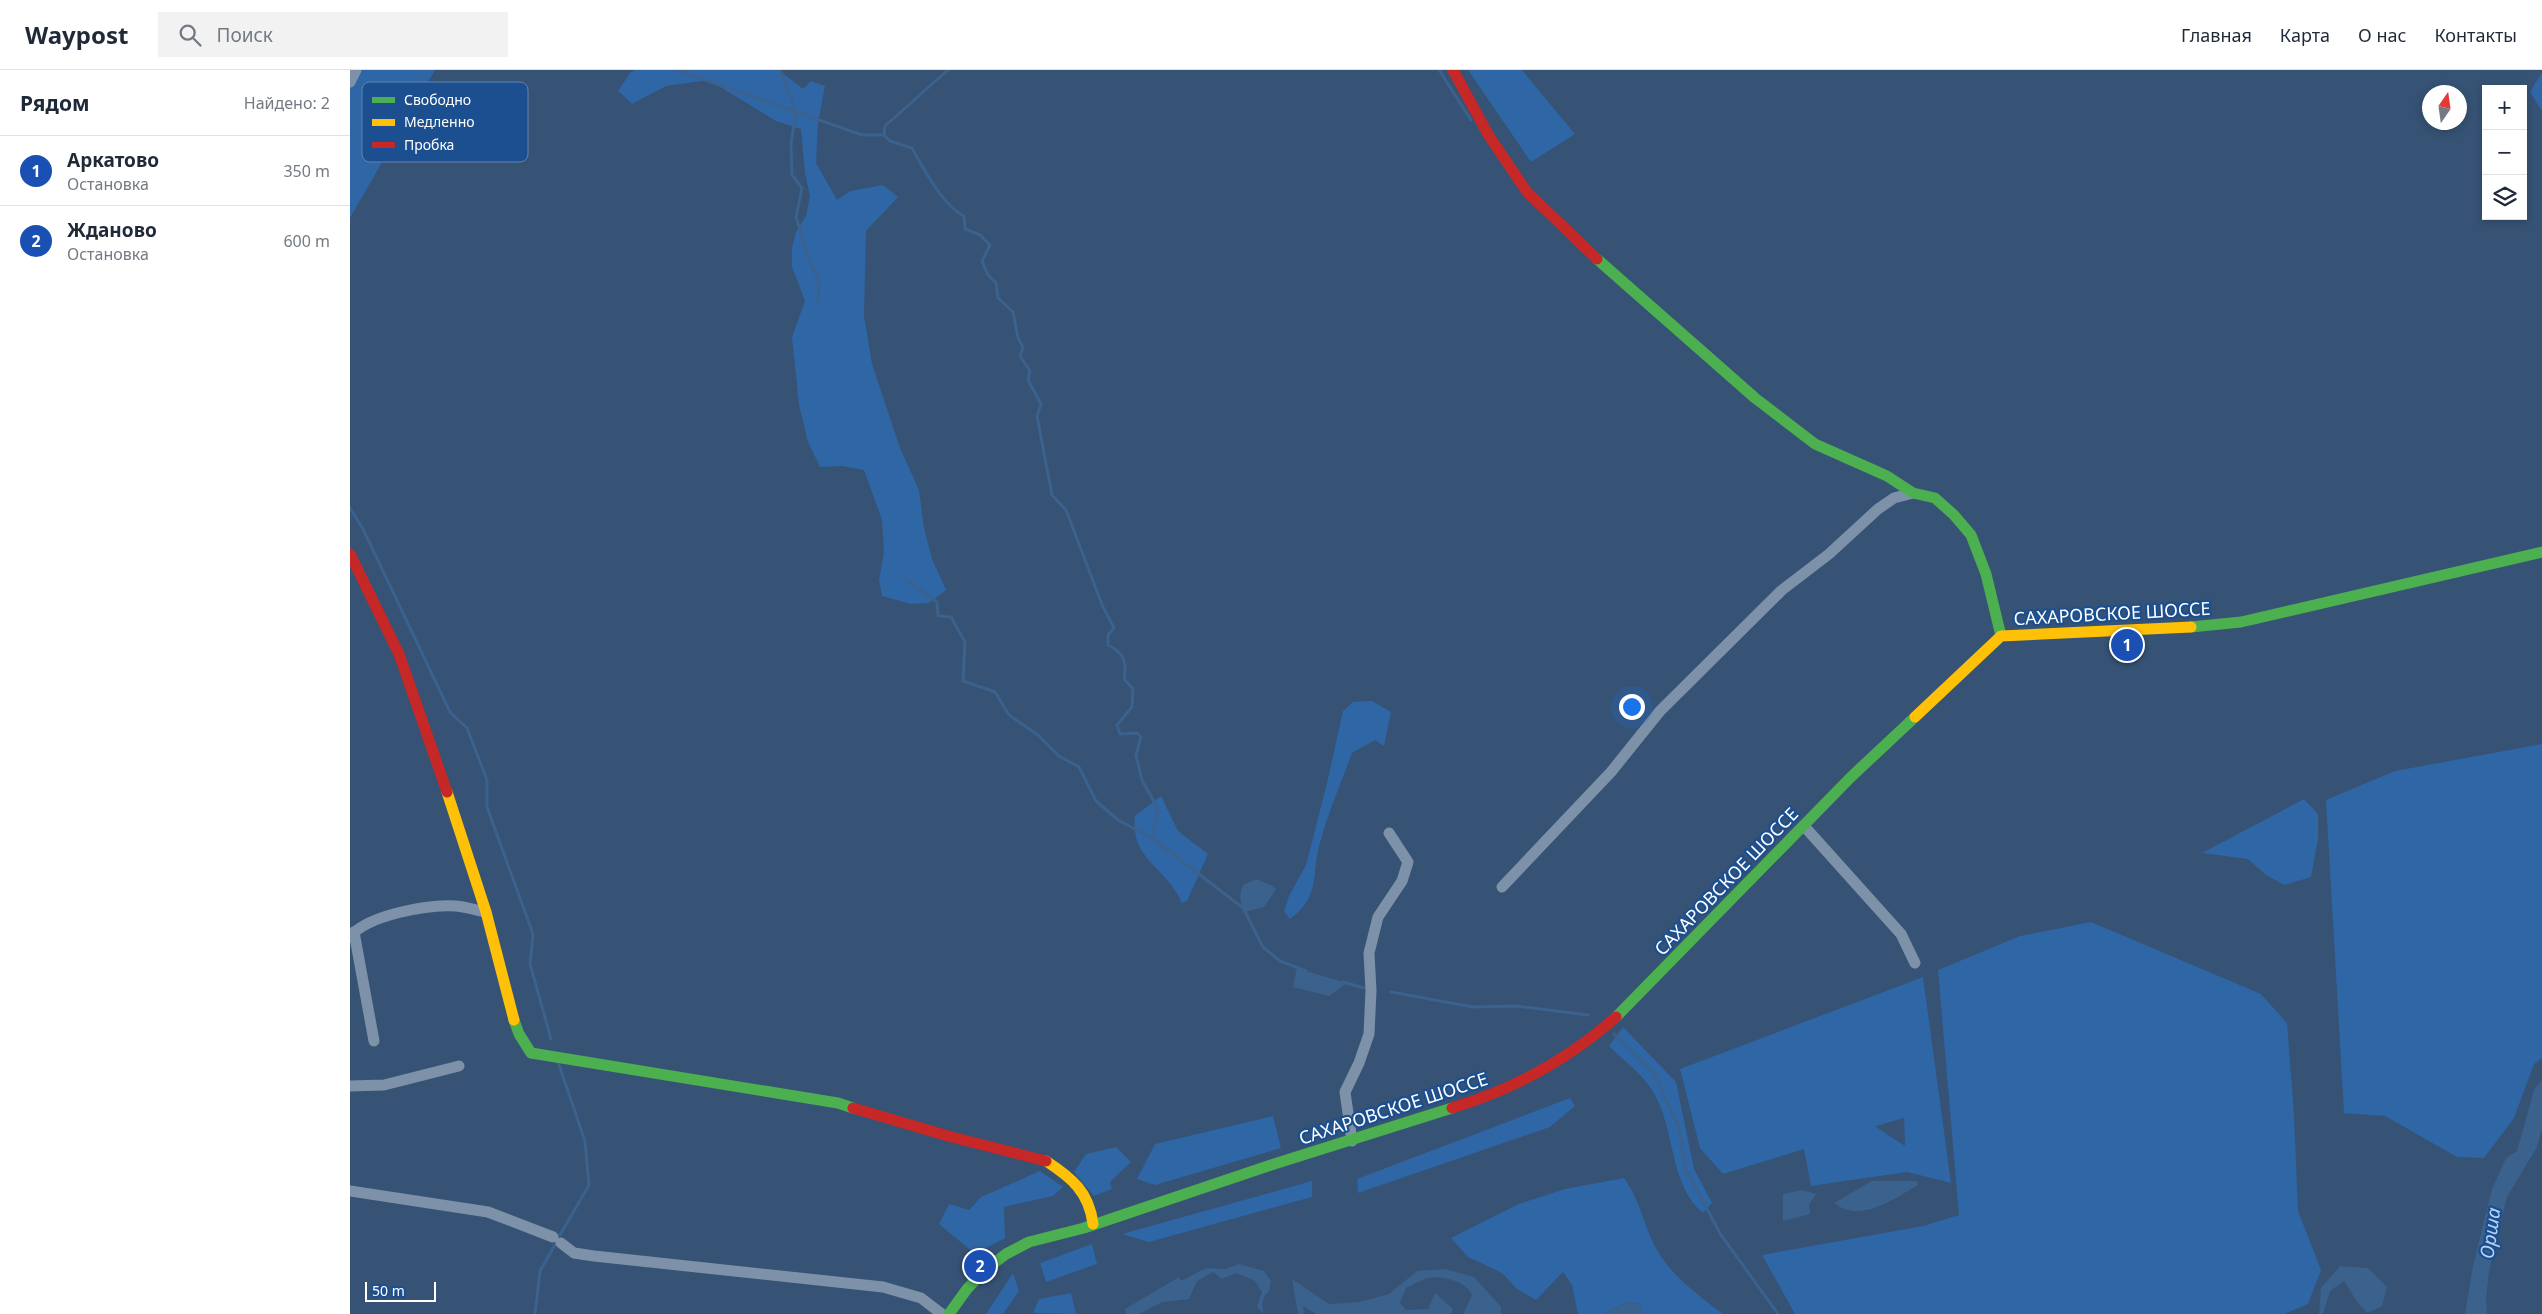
<!DOCTYPE html>
<html lang="ru">
<head>
<meta charset="utf-8">
<style>
	body { margin:0; font-family:"Noto Sans",sans-serif; background:#f2f2f3; color:#1f2937 }
	.controls { position:absolute; right:15px; top:15px; display:grid; overflow:hidden; border-radius:0px; box-shadow:0 2px 8px #0003 }
	.controls button { width:45px; height:45px; display:grid; place-items:center; padding:0; border:0; border-bottom:1px solid #e0e1e3; background:#fff; color:#1f2937; font:25px sans-serif }
	.compass { position:absolute; left:2072px; top:15px; width:45px; height:45px; border-radius:50%; background:#fff; box-shadow:0 2px 8px #0003; rotate:13deg }
	.scale { position:absolute; left:15px; bottom:12px; width:71px; box-sizing:border-box; padding-left:5px; border:2px solid #fff; border-top:0; font-size:14px; line-height:18px; white-space:nowrap; color:#fff; -webkit-text-stroke:4px #1b4f8f; paint-order:stroke }
	.you { position:absolute; left:1281px; top:636px; width:18px; height:18px; margin:-12px; border:4px solid #fff; border-radius:50%; background:#1a73e8; box-shadow:0 0 0 8px #1a73e833 }
	.badge { display:grid; place-items:center; width:32px; height:32px; border-radius:50%; background:#ea580c; color:#fff; font-size:16px; font-weight:700 }
	.pin { position:absolute; translate:-50% -50%; border:2px solid #fff; box-shadow:0 1px 5px #0006 }
	.list { margin:0; padding:0; list-style:none }
	h2 { display:flex; justify-content:space-between; align-items:center; height:65px; margin:0; padding:0 20px; font-size:21px }
	h2 small { font-size:16px; font-weight:400; color:#747a83 }
	.list li { display:grid; grid-template-columns:32px 1fr auto; gap:15px; align-items:center; box-sizing:border-box; height:70px; padding:0 20px; border-top:1px solid #e0e1e3 }
	.list b { display:block; font-size:19px; white-space:nowrap }
	.list p { margin:0; font-size:16px; white-space:nowrap; color:#747a83 }
	.list em { font-size:16px; font-style:normal; color:#747a83 }
	.icon { flex:none; width:28px; height:28px; fill:none; stroke:currentColor; stroke-width:2; stroke-linecap:round; stroke-linejoin:round }
	.map { position:relative; flex:none; width:2192px; height:1244px; overflow:hidden }
	header { display:flex; align-items:center; gap:30px; box-sizing:border-box; height:70px; padding:0 25px; background:#fff; border-bottom:1px solid #e0e1e3 }
	header strong { font-size:24px }
	nav { display:flex; gap:28px; margin-inline-start:auto; font-size:18px }
	.search { width:350px; height:45px; background:#f2f2f3; display:flex; align-items:center; gap:12px; box-sizing:border-box; padding:0 18px; border-radius:0px; color:#747a83; font-size:19px }
	main { display:flex }
	aside { flex:1; background:#fff }
	.map>svg:first-child { display:block }
</style>
</head>
<body>
<header>
<strong>Waypost</strong>
<div class="search"><svg class="icon" aria-label="search" viewBox="0 0 24 24"><circle cx="10" cy="10" r="6"/><path d="M15 15l6 6"/></svg>Поиск</div>
<nav><a>Главная</a><a>Карта</a><a>О нас</a><a>Контакты</a></nav>
</header>
<main>
<aside>
<h2>Рядом<small>Найдено: 2</small></h2>
<ul class="list">
<li><span class="badge" style="background:#1a4fb4">1</span><div><b>Аркатово</b><p>Остановка</p></div><em>350 m</em></li>
<li><span class="badge" style="background:#1a4fb4">2</span><div><b>Жданово</b><p>Остановка</p></div><em>600 m</em></li>
</ul>
</aside>
<div class="map">
<svg width="2192" height="1244" viewBox="0 0 2192 1244">
	<rect width="100%" height="100%" fill="#365274"/>
	<g fill="#2f66a5" fill-rule="evenodd">
		<path d="M0,0h85l-85,148z"/>
		<path d="M285,0h144l24,19 8,-8 14,5 -7,37 -2,40 21,37 13,-9 33,-6 15,12 -32,34 -2,85 8,48 28,84 19,42 5,38 8,31 14,31 -17,13 -18,1 -29,-8 -3,-16 5,-27 -2,-33 -18,-50 -22,-4 -22,1 -12,-25 -9,-37 -7,-68 13,-36 -13,-34v-20l4,-15 10,-16 4,-20 -5,-23 -4,-44 -25,-8 -67,-41 -43,6 -34,18 -14,-13 12,-18z"/>
		<path d="M1118,0h54l53,64 -44,28z"/>
		<path d="M2192,2v39l-12,-19z"/>
		<path d="M1022,631l19,11 -7,34 -9,-6 -23,13c-11,30 -24,60 -32,90 -9,31 1,54 -30,76l-6,-8 5,-15 17,-31 21,-82 16,-72 10,-9z"/>
		<path d="M2192,674v314l-8,6 -20,54 -30,40 -27,-1 -72,-41 -41,-3 -18,-313 69,-29z"/>
		<path d="M811,726l17,35 30,23 -21,47 -5,2c-16,-37 -52,-43 -47,-87z"/>
		<path d="M1954,729l14,15v25l-7,38 -27,8 -18,-10 -18,-16 -46,-6z"/>
		<path d="M1741,852l170,72 26,29 7,92 4,96 23,59 -13,34 -24,10h-489l-33,-59 161,-29 36,-11 -21,-245 82,-34z"/>
		<path d="M1573,907l28,206 -44,-11 -96,14 -7,-37 -81,25 -23,-26 -20,-79zM1554,1048l1,28 -29,-19v-1z"/>
		<path d="M1273,957l53,55 18,87 18,34 -9,10c-35,-29 -27,-86 -51,-123 -10,-16 -29,-30 -43,-44z"/>
		<path d="M1220,1028l5,8 -25,21 -192,66 -1,-14z"/>
		<path d="M923,1046l8,32 -126,37 -18,-6 18,-35z"/>
		<path d="M766,1077l15,15 -21,20 2,7 -18,7 -20,-24 12,-18z"/>
		<path d="M690,1101l23,16 -10,9 -49,11 1,31 -30,16 -36,-30 10,-20 20,6 12,-13z"/>
		<path d="M1274,1108c15,22 17,36 27,60 14,33 44,55 72,76h-80l-3,-10 -12,-2 -25,12h-25l-6,-29 -9,-13 -27,28 -19,-11 -15,-16 -34,-16 -17,-19 68,-34 46,-15z"/>
		<path d="M962,1111v16l-163,45 -27,-8z"/>
		<path d="M742,1174l5,20 -51,18 -6,-19z"/>
		<path d="M663,1203l6,18 -16,23h-17z"/>
		<path d="M721,1223l5,21 -43,-1 6,-14z"/>
	</g>
	<g fill="#3b618d">
		<path d="M906,809l15,6 5,4 -12,18 -19,5c-6,-10 -6,-16 -2,-27z"/>
		<path d="M947,898l5,2 45,13 -18,13 -36,-9z"/>
		<path d="M2192,1010v49l-5,18 -30,50 -18,74 -3,29 1,14h-22l8,-48 19,-77 14,-31 11,-7 17,-61z"/>
		<path d="M1522,1111h45l1,4c-24,14 -58,39 -84,18z"/>
		<path d="M1452,1120l14,4 -7,11 1,9 -27,7v-27z"/>
		<path d="M889,1194l25,7 7,10 -2,11c-8,5 -7,14 -5,22l-7,-7 5,-15 -7,-11 -19,-8 -14,6 -9,-7 -16,9 -8,18 -27,3 -23,12h-13l-1,-5 54,-32 2,4 25,-13 19,1z"/>
		<path d="M1990,1196l28,2 19,19 -5,19 -14,7 -11,-11 -13,-21 -14,10 -7,23h-4l2,-26z"/>
		<path d="M1095,1199l29,8 27,30v7h-38l9,-19c-7,-14 -28,-19 -43,-17 -7,1 -16,7 -23,10l-6,15 6,7 22,-1 7,-16 18,16 -2,5h-135l-13,-8 1,8h-6l-6,-35 37,25 30,-2 30,-8 28,-23z"/>
		<path d="M1278,1232l12,2 3,10h-40z"/>
	</g>
	<g fill="none" stroke-linecap="round" stroke-linejoin="round">
		<g stroke="#3b618d" stroke-width="3">
			<path d="M327,0l185,65h22l6,6 22,7c11,20 31,58 52,68l1,13 15,6 10,10 -8,16 6,14 8,8 2,15 15,14 5,26 5,9 -3,9 10,15 -2,9 13,24 -4,12 15,79 14,15 37,97 11,21 -6,7v10c16,8 19,16 16,34l9,10 -1,18 -15,18 3,9 17,-1 4,4 -5,18 6,25 16,29 -6,29 91,70 20,39 17,14 26,10"/>
			<path d="M430,0l16,41 -5,33 1,31 10,13 -6,29 12,39 11,26 -1,23"/>
			<path d="M1089,0l32,50"/>
			<path d="M534,65l1,-9 63,-56"/>
			<path d="M0,438l13,21 87,183 17,16 20,52v27l46,127 -3,30 21,75"/>
			<path d="M555,509l32,23 1,14 13,1 14,25 -2,39 32,11 14,23 29,20 21,21 20,11 17,34 22,19 34,18"/>
			<path d="M993,912l21,6"/>
			<path d="M1041,922l82,15 43,-1 72,9"/>
			<path d="M1264,964l40,39 25,55 7,42 35,65 57,79"/>
			<path d="M208,992l27,79 4,44 -29,50"/>
			<path d="M185,1244l5,-43 16,-28"/>
		</g>
		<g stroke="#7d92a8" stroke-width="11">
			<path d="M0,12l6,-12"/>
			<path d="M1454,756l97,108 14,29"/>
			<path d="M1152,817l109,-115 49,-61 122,-121 47,-36 49,-45 16,-11 19,-5"/>
			<path d="M4,862l20,109"/>
			<path d="M0,867c17,-22 79,-33 106,-31 10,1 20,4 30,6"/>
			<path d="M0,1016l34,-1 75,-19"/>
			<path d="M1002,1071l-7,-49 14,-29 10,-29 2,-43 -2,-38 9,-36 24,-36 6,-19 -19,-29"/>
			<path d="M0,1121l138,21 65,25"/>
			<path d="M211,1173l13,10 20,3 289,31 38,11 21,16"/>
		</g>
		<g stroke="#4caf50" stroke-width="11">
			<path d="M1247,189l158,139 60,46 72,32 26,17 22,5 19,17 17,20 15,39 15,62"/>
			<path d="M1841,557l50,-5 301,-70"/>
			<path d="M1266,947l235,-240 64,-60"/>
			<path d="M164,950l5,14 12,19 307,50 15,5"/>
			<path d="M599,1244l18,-25 18,-19 21,-16 23,-12 55,-14 187,-63 181,-57"/>
		</g>
		<g stroke="#ffc107" stroke-width="11">
			<path d="M1565,647l86,-81 190,-9"/>
			<path d="M97,722l39,120 28,108"/>
			<path d="M696,1091c26,17 43,31 47,63"/>
		</g>
		<g stroke="#c62828" stroke-width="11">
			<path d="M1103,0l36,66 38,56 70,67"/>
			<path d="M0,484l49,100 48,138"/>
			<path d="M503,1038l95,28 98,25"/>
			<path d="M1102,1038c62,-19 116,-48 164,-91"/>
		</g>
	</g>
	<g text-anchor="middle" dominant-baseline="central" stroke-width="4.5" stroke-linejoin="round" paint-order="stroke">
		<g font-size="18" fill="#fff" stroke="#1b4f8f">
			<text transform="translate(1762 543) rotate(-3)">САХАРОВСКОЕ ШОССЕ</text>
			<text transform="translate(1376 811) rotate(-46)">САХАРОВСКОЕ ШОССЕ</text>
			<text transform="translate(1043 1038) rotate(-18)">САХАРОВСКОЕ ШОССЕ</text>
		</g>
		<g font-size="19" font-style="italic" fill="#b5d3f5" stroke="#1b4f8f">
			<text transform="translate(2140 1163) rotate(-82)">Орша</text>
		</g>
	</g>
	<rect x="12" y="12" width="166" height="80" rx="8" fill="#1b4f8f" stroke="#5f84b1" stroke-width="1"/>
	<rect x="22" y="27" width="23" height="6" fill="#4caf50"/>
	<rect x="22" y="49" width="23" height="7" fill="#ffc107"/>
	<rect x="22" y="72" width="23" height="6" fill="#c62828"/>
	<g font-size="14" fill="#fff">
		<text x="54" y="35">Свободно</text>
		<text x="54" y="57">Медленно</text>
		<text x="54" y="80">Пробка</text>
	</g>
</svg>
<div class="controls">
<button>+</button>
<button>−</button>
<button><svg class="icon" aria-label="layers" viewBox="0 0 24 24"><path d="M12 4l9 5-9 5-9-5zM3 14l9 5 9-5"/></svg></button>
</div>
<svg class="compass" viewBox="-18 -18 36 36"><path d="M0-13l5 13h-10z" fill="#e53935"/><path d="M0 13l5-13h-10z" fill="#747a83"/></svg>
<div class="scale">50 m</div>
<div class="you"></div>
<div class="pin badge" style="left:1777px;top:575px;background:#1a4fb4">1</div>
<div class="pin badge" style="left:630px;top:1196px;background:#1a4fb4">2</div>
</div>
</main>
</body>
</html>
